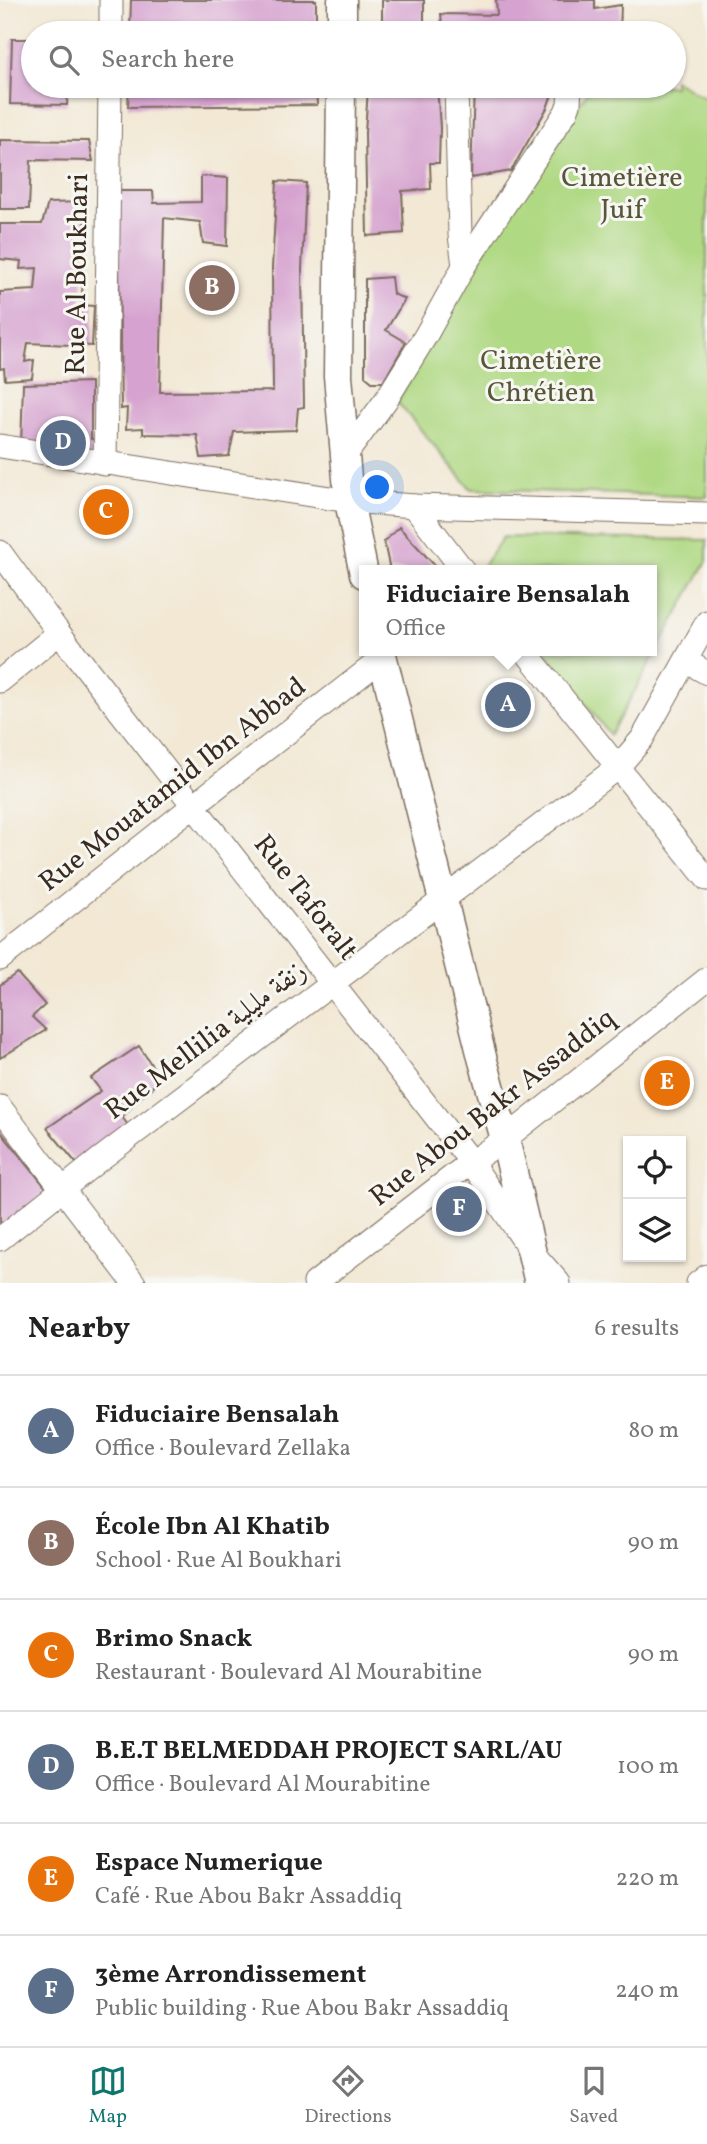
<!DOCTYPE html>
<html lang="en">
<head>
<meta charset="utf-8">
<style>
	body { margin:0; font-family:Vollkorn,Amiri,serif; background:#f2f2f2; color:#222 }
	.controls { position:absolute; right:21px; bottom:21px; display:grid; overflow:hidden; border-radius:0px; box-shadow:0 2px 5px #0004 }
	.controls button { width:63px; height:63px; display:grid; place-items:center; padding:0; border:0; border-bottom:2px solid #e0e0e0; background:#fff; color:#222; font:35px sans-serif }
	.you { position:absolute; left:378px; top:488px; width:24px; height:24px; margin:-18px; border:5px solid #fff; border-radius:50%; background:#1a73e8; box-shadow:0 0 0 10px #1a73e833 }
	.badge { display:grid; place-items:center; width:46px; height:46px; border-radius:50%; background:#0f766e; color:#fff; font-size:23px; font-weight:700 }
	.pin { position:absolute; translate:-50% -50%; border:4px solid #fff; box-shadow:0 2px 7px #0006 }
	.popup { position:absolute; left:359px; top:565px; width:298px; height:91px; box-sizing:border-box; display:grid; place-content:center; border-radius:0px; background:#fff; filter:drop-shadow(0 2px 5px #0005); font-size:23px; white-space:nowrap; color:#767676 }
	.popup b { font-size:26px; color:#222 }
	.popup::after { content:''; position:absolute; left:50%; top:100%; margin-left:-14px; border:14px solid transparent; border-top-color:#fff }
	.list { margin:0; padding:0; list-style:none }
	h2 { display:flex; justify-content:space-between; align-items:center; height:91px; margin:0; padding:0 28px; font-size:30px }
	h2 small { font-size:23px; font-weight:400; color:#767676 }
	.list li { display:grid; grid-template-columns:46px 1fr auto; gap:21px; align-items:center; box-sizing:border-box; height:112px; padding:0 28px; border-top:2px solid #e0e0e0 }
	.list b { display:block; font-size:26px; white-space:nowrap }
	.list p { margin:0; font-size:23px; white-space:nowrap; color:#767676 }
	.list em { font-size:23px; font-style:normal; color:#767676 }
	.icon { flex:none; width:38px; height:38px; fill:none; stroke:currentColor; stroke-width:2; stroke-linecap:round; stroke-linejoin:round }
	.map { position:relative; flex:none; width:707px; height:1283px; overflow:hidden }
	.search { position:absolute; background:#fff; box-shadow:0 2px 5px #0004; left:21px; right:21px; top:21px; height:77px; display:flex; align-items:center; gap:18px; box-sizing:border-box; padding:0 24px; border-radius:38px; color:#767676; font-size:26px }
	.sheet { height:763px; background:#fff }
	nav { display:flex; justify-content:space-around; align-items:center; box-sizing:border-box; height:98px; border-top:2px solid #e0e0e0; background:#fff; font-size:19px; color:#767676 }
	nav a { display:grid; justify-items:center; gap:4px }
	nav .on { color:#0f766e }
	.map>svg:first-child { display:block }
</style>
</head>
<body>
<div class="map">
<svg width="707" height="1283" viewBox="0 0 707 1283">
	<rect width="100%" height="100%" fill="#f6f6f2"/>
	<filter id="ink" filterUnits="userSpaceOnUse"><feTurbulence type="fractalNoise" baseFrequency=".0143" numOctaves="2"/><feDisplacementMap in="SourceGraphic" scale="14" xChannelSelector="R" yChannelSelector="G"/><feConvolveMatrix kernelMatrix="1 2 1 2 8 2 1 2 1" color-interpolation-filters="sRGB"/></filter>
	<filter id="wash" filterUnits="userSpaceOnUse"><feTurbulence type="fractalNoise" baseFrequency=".00686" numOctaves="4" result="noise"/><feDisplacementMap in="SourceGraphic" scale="28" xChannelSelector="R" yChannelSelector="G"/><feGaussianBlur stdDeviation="1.57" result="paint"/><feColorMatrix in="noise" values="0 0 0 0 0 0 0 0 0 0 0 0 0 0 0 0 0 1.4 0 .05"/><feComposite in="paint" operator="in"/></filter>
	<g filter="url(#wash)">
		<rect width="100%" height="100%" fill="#f2e8d4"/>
		<g fill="#b0d984" stroke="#768251" stroke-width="2">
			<path d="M674,80l33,19v398l-236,-8 -74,-87 106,-185 89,-131h82z"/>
			<path d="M503,537l204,3v21l-97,174 -65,-84h107v-81h-170l-1,-1z"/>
		</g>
		<g id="blocks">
			<g fill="#d6a2cf">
				<path d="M131,0h185v33h-186z"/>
				<rect x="382" y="0" width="42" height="33"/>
				<path d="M496,0h99v9l26,-4 -1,27 -177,1 -2,-19 56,1z"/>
				<path d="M12,39h21v47h35l-1,19 -57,-1z"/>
				<path d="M129,86h187l1,19 -189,2z"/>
				<path d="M372,86h65l3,42 -1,35h-9l1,26 -29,2 2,42 -37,3 -2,-103 3,-44z"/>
				<path d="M474,86h81l-8,22 -36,63 -40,7z"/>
				<path d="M0,140l89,1 4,20 -62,-1 -2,49h-29z"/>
				<path d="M201,176l27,2 -1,68 -24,-3 -3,-21 -36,-4 -4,174 113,-1 -1,-123 5,-87 29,2 -4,86 2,138 -6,1 -2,22 -62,2 -5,24 -28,2 -4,-23 -54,-1v-6l-17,1 1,-21 -6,1 -3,-218h35l1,12 47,-1z"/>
				<path d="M84,202l1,56 -4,47 13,1 -2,40 -64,-3 -3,19 9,-2 -2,18 -27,2 -1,-12 -4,1v-77l35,-2 2,-22 -17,1 1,-8 -21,-2v-35h42l6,-21z"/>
				<path d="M391,277l2,17 12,5 -19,31 20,12 -23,40h-11l-7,-6v-97z"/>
				<path d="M91,382v57l5,1 -1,17 -74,-10 2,-63z"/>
				<path d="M399,527l40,43h-49l-6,-28z"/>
				<path d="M17,973l28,32 -13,12 14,13 -46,28v-73z"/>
				<path d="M139,1046l22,33 -24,22 -15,16 6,8 -51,39 -30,-36 54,-37 -10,-13z"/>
				<path d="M0,1131l48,59 -48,39z"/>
			</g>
		</g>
	</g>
	<g filter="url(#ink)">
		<use href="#blocks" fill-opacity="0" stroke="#7b6c5e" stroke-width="2"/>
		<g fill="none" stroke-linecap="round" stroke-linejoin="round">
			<g stroke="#7b6c5e" stroke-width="25">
				<g id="minor">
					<path d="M111,33v-33"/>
					<path d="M456,86l4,149 4,31"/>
					<path d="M0,446l349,55 65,5 293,8"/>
					<path d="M344,457l42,-57 40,-65 38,-69 102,-154 3,-8 1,-18"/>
					<path d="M105,464l5,-378"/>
					<path d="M414,506l49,64"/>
					<path d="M0,552l59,81 412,529 60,89 28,32"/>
					<path d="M525,651l182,228"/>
					<path d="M686,661l21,12"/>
					<path d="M0,681l59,-48"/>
					<path d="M0,959l194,-154 189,-147"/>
					<path d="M0,1107l134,176"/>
					<path d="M0,1239l99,-79 519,-393 24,-28 65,-117"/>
					<path d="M315,1283l156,-121 34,-23 202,-160"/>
					<path d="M698,1283l9,-7"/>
				</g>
			</g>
			<g stroke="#7b6c5e" stroke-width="31">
				<g id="major">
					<path d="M342,33v-33"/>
					<path d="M341,86l-3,290 11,125 15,73"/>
					<path d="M381,651l102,410 22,78 34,144"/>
				</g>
			</g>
			<use href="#minor" stroke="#fff" stroke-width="23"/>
			<use href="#major" stroke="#fff" stroke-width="28"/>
		</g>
	</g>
	<g text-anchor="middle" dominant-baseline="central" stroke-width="6" stroke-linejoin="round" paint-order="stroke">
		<g font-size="28" fill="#585638" stroke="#f6f6f2">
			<text x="622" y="178">Cimetière<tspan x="622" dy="32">Juif</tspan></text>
			<text x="541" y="361">Cimetière<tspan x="541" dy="32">Chrétien</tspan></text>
		</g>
		<g font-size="28" fill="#3b2a1e" stroke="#f6f6f2">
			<text transform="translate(78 274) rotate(-89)">Rue Al Boukhari</text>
			<text transform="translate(173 785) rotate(-38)">Rue Mouatamid Ibn Abbad</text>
			<text transform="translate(305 898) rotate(52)">Rue Taforalt</text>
			<text transform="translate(206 1041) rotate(-37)">Rue Mellilia زنقة مليلية</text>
			<text transform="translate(493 1108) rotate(-38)">Rue Abou Bakr Assaddiq</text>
		</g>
	</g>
</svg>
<div class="controls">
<button><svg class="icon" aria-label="locate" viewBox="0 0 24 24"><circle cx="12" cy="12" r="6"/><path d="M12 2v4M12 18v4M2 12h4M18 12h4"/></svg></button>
<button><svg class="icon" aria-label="layers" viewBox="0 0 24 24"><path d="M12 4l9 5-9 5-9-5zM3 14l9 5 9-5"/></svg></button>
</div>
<div class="you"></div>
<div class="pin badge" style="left:508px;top:705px;background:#5c6f8a">A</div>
<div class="popup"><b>Fiduciaire Bensalah</b>Office</div>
<div class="pin badge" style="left:212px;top:288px;background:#8d6e63">B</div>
<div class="pin badge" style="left:106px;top:512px;background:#e8710a">C</div>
<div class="pin badge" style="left:63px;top:443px;background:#5c6f8a">D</div>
<div class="pin badge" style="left:667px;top:1083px;background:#e8710a">E</div>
<div class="pin badge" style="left:459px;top:1209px;background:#5c6f8a">F</div>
<div class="search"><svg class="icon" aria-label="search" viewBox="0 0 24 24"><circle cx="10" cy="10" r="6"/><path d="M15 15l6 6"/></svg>Search here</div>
</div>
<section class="sheet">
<h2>Nearby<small>6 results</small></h2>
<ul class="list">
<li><span class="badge" style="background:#5c6f8a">A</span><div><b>Fiduciaire Bensalah</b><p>Office · Boulevard Zellaka</p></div><em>80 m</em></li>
<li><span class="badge" style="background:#8d6e63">B</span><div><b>École Ibn Al Khatib</b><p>School · Rue Al Boukhari</p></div><em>90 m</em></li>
<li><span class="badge" style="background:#e8710a">C</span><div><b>Brimo Snack</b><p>Restaurant · Boulevard Al Mourabitine</p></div><em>90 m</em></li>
<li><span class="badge" style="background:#5c6f8a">D</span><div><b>B.E.T BELMEDDAH PROJECT SARL/AU</b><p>Office · Boulevard Al Mourabitine</p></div><em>100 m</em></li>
<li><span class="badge" style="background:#e8710a">E</span><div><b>Espace Numerique</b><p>Café · Rue Abou Bakr Assaddiq</p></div><em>220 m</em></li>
<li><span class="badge" style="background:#5c6f8a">F</span><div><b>3ème Arrondissement</b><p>Public building · Rue Abou Bakr Assaddiq</p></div><em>240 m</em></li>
</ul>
</section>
<nav>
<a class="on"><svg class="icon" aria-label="map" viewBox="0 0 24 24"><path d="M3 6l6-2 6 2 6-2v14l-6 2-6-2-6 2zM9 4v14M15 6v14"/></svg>Map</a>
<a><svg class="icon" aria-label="directions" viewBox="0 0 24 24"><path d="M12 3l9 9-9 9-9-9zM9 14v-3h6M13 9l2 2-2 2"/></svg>Directions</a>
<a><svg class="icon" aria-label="saved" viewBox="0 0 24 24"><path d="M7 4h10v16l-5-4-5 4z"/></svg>Saved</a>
</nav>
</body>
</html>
